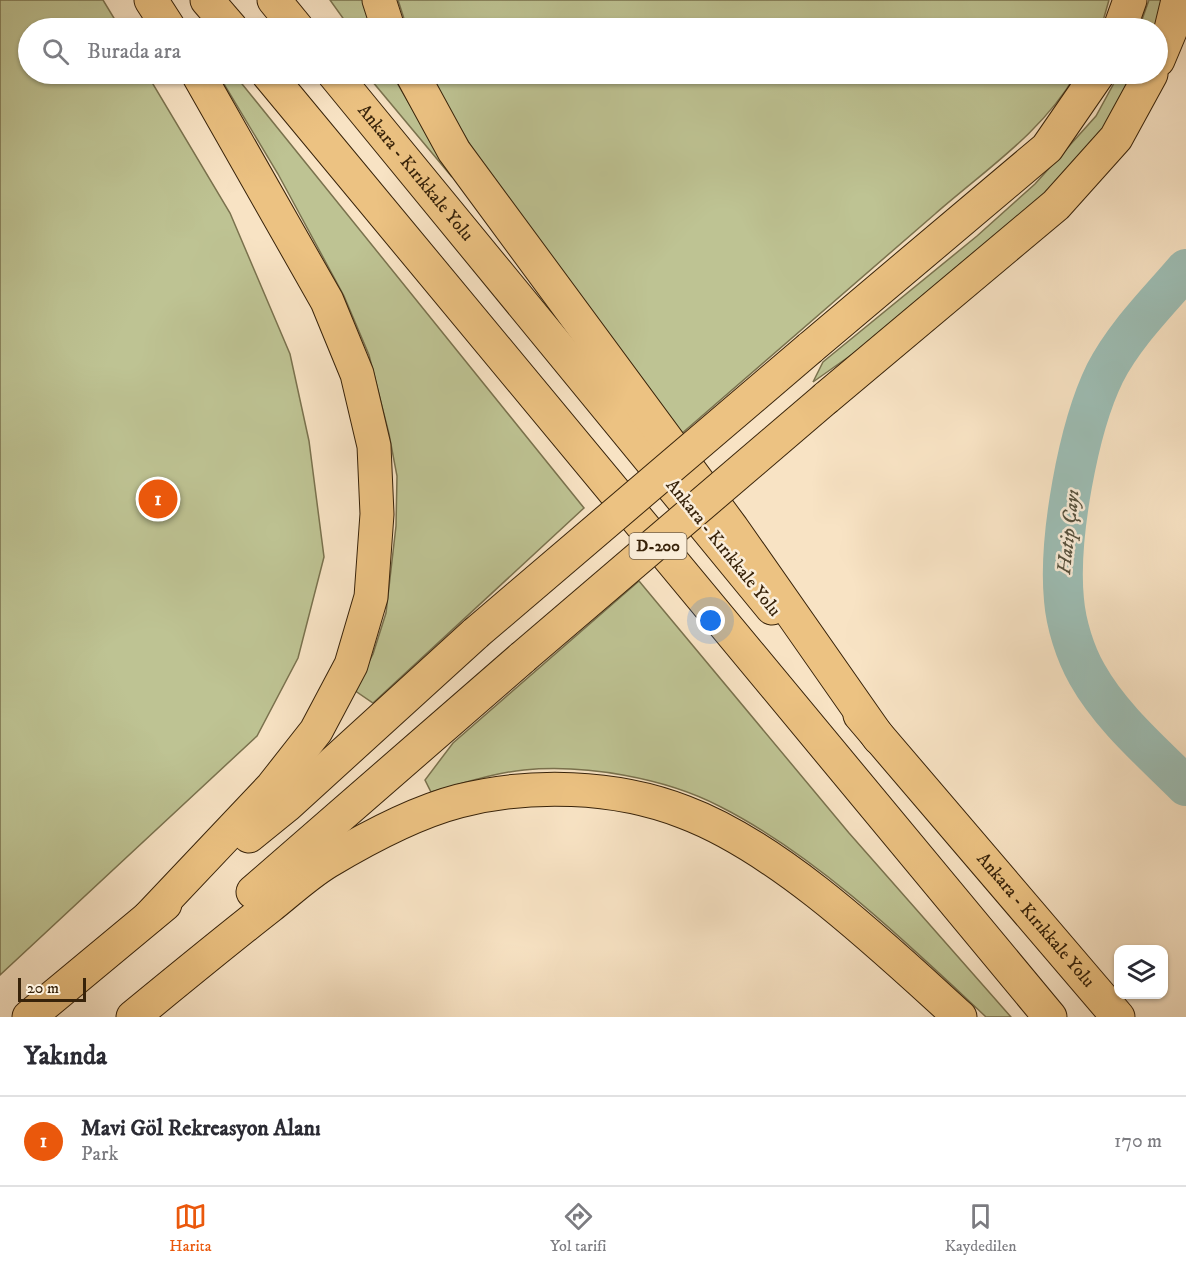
<!DOCTYPE html>
<html lang="tr">
<head>
<meta charset="utf-8">
<style>
	body { margin:0; font-family:"IM FELL DW Pica",serif; background:#f7f7f7; color:#2b2b33 }
	.controls { position:absolute; right:18px; bottom:18px; display:grid; overflow:hidden; border-radius:12px; box-shadow:0 2px 4px #0004 }
	.controls button { width:54px; height:54px; display:grid; place-items:center; padding:0; border:0; border-bottom:2px solid #e1e1e2; background:#fff; color:#2b2b33; font:30px sans-serif }
	.scale { position:absolute; left:18px; bottom:15px; width:68px; box-sizing:border-box; padding-left:6px; border:3px solid #372209; border-top:0; font-size:16px; line-height:21px; white-space:nowrap; color:#372209; -webkit-text-stroke:4px #faedd9; paint-order:stroke }
	.you { position:absolute; left:711px; top:621px; width:21px; height:21px; margin:-15px; border:4px solid #fff; border-radius:50%; background:#1a73e8; box-shadow:0 0 0 9px #1a73e833 }
	.badge { display:grid; place-items:center; width:39px; height:39px; border-radius:50%; background:#ea580c; color:#fff; font-size:20px; font-weight:700 }
	.pin { position:absolute; translate:-50% -50%; border:3px solid #fff; box-shadow:0 2px 6px #0006 }
	.list { margin:0; padding:0; list-style:none }
	h2 { display:flex; justify-content:space-between; align-items:center; height:78px; margin:0; padding:0 24px; font-size:26px }
	h2 small { font-size:20px; font-weight:400; color:#7c7c81 }
	.list li { display:grid; grid-template-columns:39px 1fr auto; gap:18px; align-items:center; box-sizing:border-box; height:90px; padding:0 24px; border-top:2px solid #e1e1e2 }
	.list b { display:block; font-size:22px; white-space:nowrap }
	.list p { margin:0; font-size:20px; white-space:nowrap; color:#7c7c81 }
	.list em { font-size:20px; font-style:normal; color:#7c7c81 }
	.icon { flex:none; width:33px; height:33px; fill:none; stroke:currentColor; stroke-width:2; stroke-linecap:round; stroke-linejoin:round }
	.map { position:relative; flex:none; width:1186px; height:1017px; overflow:hidden }
	.search { position:absolute; background:#fff; box-shadow:0 2px 4px #0004; left:18px; right:18px; top:18px; height:66px; display:flex; align-items:center; gap:15px; box-sizing:border-box; padding:0 21px; border-radius:33px; color:#7c7c81; font-size:22px }
	.sheet { height:168px; background:#fff }
	nav { display:flex; justify-content:space-around; align-items:center; box-sizing:border-box; height:84px; border-top:2px solid #e1e1e2; background:#fff; font-size:16px; color:#7c7c81 }
	nav a { display:grid; justify-items:center; gap:3px }
	nav .on { color:#ea580c }
	.map>svg:first-child { display:block }
</style>
</head>
<body>
<div class="map">
<svg width="1186" height="1017" viewBox="0 0 1186 1017">
	<rect width="100%" height="100%" fill="#f8e3c4"/>
	<filter id="stains"><feTurbulence type="fractalNoise" baseFrequency=".00333" numOctaves="4"/><feColorMatrix values="0 0 0 0 .2 0 0 0 0 .09 0 0 0 0 .02 0 0 0 .5 -.17"/></filter>
	<radialGradient id="worn" r=".72"><stop offset=".6" stop-color="#630" stop-opacity="0"/><stop offset="1" stop-color="#630" stop-opacity=".3"/></radialGradient>
	<g fill="#bec393" stroke="#7a724e" stroke-width="1.5">
		<path d="M0,0h103l17,28h-92v46h119l83,139 60,141 19,87 15,116 -26,101 -41,78 -257,239z"/>
		<path d="M330,0h33l8,28h-21z"/>
		<path d="M398,0h711l-8,28h-694z"/>
		<path d="M1149,0h15l-8,28h-17z"/>
		<path d="M218,74h16l350,434 -211,195 -19,-13 19,-36 13,-41 10,-87 1,-50 -8,-42 -20,-79 -25,-59 -66,-122z"/>
		<path d="M369,74h23l60,103 -80,-96z"/>
		<path d="M428,74h648c-34,59 -91,96 -141,140 -85,74 -170,148 -255,221l-198,-270z"/>
		<path d="M1119,74h19l-35,57 -56,62 -169,143 -65,46 10,-20 154,-126 58,-52 61,-68z"/>
		<path d="M639,581l210,252 162,184h-25c-79,-74 -170,-162 -267,-211 -54,-28 -134,-42 -195,-36 -31,3 -63,14 -93,22l-6,-12 28,-37z"/>
	</g>
	<g fill="none" stroke-linecap="round" stroke-linejoin="round">
		<path stroke="#9dbeb5" stroke-width="40" d="M1186,269c-28,33 -61,65 -81,104 -27,55 -47,166 -41,227 2,24 11,53 23,74 24,43 64,77 99,112"/>
		<g stroke="#372209" stroke-width="35">
			<g id="trunk">
				<path d="M207,0l24,28"/>
				<path d="M274,0l23,28"/>
				<path d="M268,74l782,943"/>
				<path id="s1" d="M334,74l438,534"/>
				<path id="s2" d="M860,715l258,302"/>
			</g>
		</g>
		<g stroke="#372209" stroke-width="35">
			<g id="motorway">
				<path d="M151,0l18,28"/>
				<path d="M379,0l9,28"/>
				<path d="M1120,28l10,-28"/>
				<path d="M1158,60l13,-31 7,-29"/>
				<path d="M412,74l42,77 278,377 147,210"/>
				<path d="M810,348l237,-200 51,-74"/>
				<path d="M826,398l230,-193 60,-67 35,-64"/>
				<path d="M249,836l37,-30 190,-173"/>
				<path d="M253,892l270,-235"/>
				<path d="M149,917l123,-130 44,-56 35,-66 20,-68 6,-83 -3,-68 -17,-72 -30,-73 -129,-227"/>
				<path d="M29,1017l136,-113"/>
				<path d="M133,1017c45,-37 90,-74 136,-110 19,-15 37,-32 58,-45 40,-24 86,-49 132,-61 71,-18 156,-16 225,11 96,36 200,136 276,205"/>
			</g>
		</g>
		<use href="#trunk" stroke="#ecc282" stroke-width="33"/>
		<use href="#motorway" stroke="#ecc282" stroke-width="33"/>
		<g stroke="#372209" stroke-width="35" stroke-linecap="butt">
			<g id="motorway-bridge">
				<path d="M476,633l334,-285"/>
				<path d="M523,657l303,-259"/>
			</g>
		</g>
		<use href="#motorway-bridge" stroke="#ecc282" stroke-width="33"/>
	</g>
	<g text-anchor="middle" dominant-baseline="central" stroke-width="5" stroke-linejoin="round" paint-order="stroke">
		<rect fill="#faedd9" stroke="#725f47" stroke-width="1.5" x="629.5" y="533" width="57" height="26" rx="4.5"/>
		<g font-size="16" font-weight="bold" fill="#372209">
			<text x="658" y="546">D-200</text>
		</g>
		<g font-size="18" fill="#372209" stroke="#faedd9">
			<text stroke="none"><textPath href="#s1" startOffset="128">Ankara - Kırıkkale Yolu</textPath></text>
			<text transform="translate(723 548) rotate(51)">Ankara - Kırıkkale Yolu</text>
			<text stroke="none"><textPath href="#s2" startOffset="270">Ankara - Kırıkkale Yolu</textPath></text>
		</g>
		<g font-size="20" font-style="italic" fill="#56513d" stroke="#faedd9">
			<text transform="translate(1069 532) rotate(-84)">Hatip Çayı</text>
		</g>
	</g>
	<rect width="100%" height="100%" filter="url(#stains)"/>
	<rect width="100%" height="100%" fill="url(#worn)"/>
</svg>
<div class="controls">
<button><svg class="icon" aria-label="layers" viewBox="0 0 24 24"><path d="M12 4l9 5-9 5-9-5zM3 14l9 5 9-5"/></svg></button>
</div>
<div class="scale">20 m</div>
<div class="you"></div>
<div class="pin badge" style="left:158px;top:499px">1</div>
<div class="search"><svg class="icon" aria-label="search" viewBox="0 0 24 24"><circle cx="10" cy="10" r="6"/><path d="M15 15l6 6"/></svg>Burada ara</div>
</div>
<section class="sheet">
<h2>Yakında<small></small></h2>
<ul class="list">
<li><span class="badge">1</span><div><b>Mavi Göl Rekreasyon Alanı</b><p>Park</p></div><em>170 m</em></li>
</ul>
</section>
<nav>
<a class="on"><svg class="icon" aria-label="map" viewBox="0 0 24 24"><path d="M3 6l6-2 6 2 6-2v14l-6 2-6-2-6 2zM9 4v14M15 6v14"/></svg>Harita</a>
<a><svg class="icon" aria-label="directions" viewBox="0 0 24 24"><path d="M12 3l9 9-9 9-9-9zM9 14v-3h6M13 9l2 2-2 2"/></svg>Yol tarifi</a>
<a><svg class="icon" aria-label="saved" viewBox="0 0 24 24"><path d="M7 4h10v16l-5-4-5 4z"/></svg>Kaydedilen</a>
</nav>
</body>
</html>
